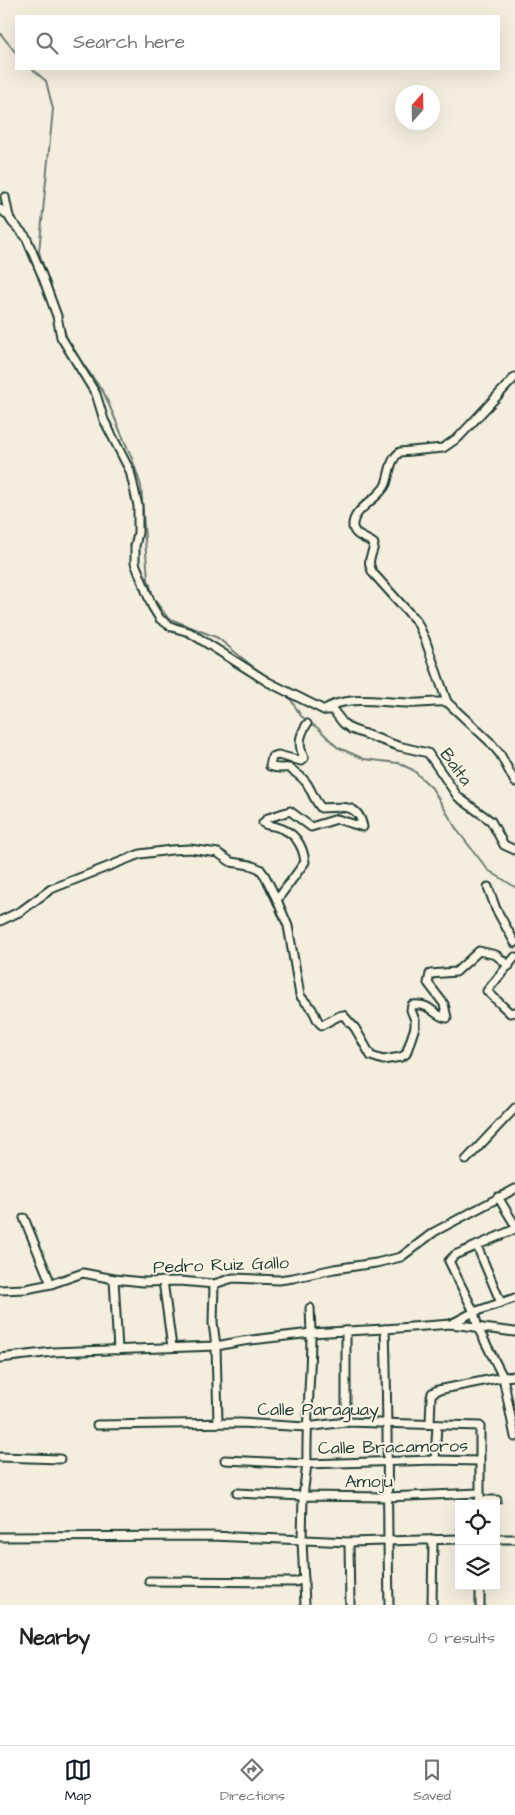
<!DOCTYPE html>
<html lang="en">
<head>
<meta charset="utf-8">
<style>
	body { margin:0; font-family:"Architects Daughter",sans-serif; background:#f6f6f6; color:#222 }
	.controls { position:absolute; right:15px; bottom:15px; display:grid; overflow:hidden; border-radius:0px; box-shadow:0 5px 20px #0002 }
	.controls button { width:45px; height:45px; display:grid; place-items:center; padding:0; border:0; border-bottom:1px solid #e0e0e0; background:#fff; color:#222; font:25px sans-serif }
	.compass { position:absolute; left:395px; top:85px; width:45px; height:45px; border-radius:50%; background:#fff; box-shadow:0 5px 20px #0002; rotate:20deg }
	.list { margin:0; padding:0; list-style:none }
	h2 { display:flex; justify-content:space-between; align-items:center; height:65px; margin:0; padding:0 20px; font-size:21px }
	h2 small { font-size:16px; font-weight:400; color:#767676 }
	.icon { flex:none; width:28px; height:28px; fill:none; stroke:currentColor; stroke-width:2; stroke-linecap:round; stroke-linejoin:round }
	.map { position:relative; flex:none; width:515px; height:1605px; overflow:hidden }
	.search { position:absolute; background:#fff; box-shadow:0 5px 20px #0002; left:15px; right:15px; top:15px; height:55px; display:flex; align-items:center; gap:12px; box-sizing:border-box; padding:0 18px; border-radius:0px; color:#767676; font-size:19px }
	.sheet { height:140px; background:#fff }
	nav { display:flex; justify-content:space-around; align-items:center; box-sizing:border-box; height:70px; border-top:1px solid #e0e0e0; background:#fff; font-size:14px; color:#767676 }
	nav a { display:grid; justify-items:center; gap:2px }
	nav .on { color:#111827 }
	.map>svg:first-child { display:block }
</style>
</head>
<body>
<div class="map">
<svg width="515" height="1605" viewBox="0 0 515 1605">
	<rect width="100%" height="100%" fill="#f3eede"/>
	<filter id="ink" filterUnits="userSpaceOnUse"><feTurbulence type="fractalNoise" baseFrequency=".02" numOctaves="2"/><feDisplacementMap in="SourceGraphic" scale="10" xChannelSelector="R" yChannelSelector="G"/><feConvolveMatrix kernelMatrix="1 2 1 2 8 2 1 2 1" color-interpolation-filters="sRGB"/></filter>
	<g filter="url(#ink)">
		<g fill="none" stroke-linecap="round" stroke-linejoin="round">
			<g stroke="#6c7d72" stroke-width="2">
				<path d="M0,33l16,20"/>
				<path d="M32,69l14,12 7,28 -14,143 11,35"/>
				<path d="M62,323l6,19"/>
				<path d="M73,350l31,43 29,68 8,25 7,93 6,20 14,19 50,20 45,37"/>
				<path d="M288,695l13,21 18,13 18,18 27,12 34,4 15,7 19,18 25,42 31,40 27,17"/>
			</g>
			<g stroke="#1f3d34" stroke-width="11">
				<g id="minor">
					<path d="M5,197l4,20 3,5 14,15 16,38 15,41 4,21 35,57 8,26 26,51 8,35v27l-3,13v17l17,43 8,13 12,8 17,5 79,50 56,28"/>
					<path d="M0,209l9,7"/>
					<path d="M515,377l-56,60 -16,11 -43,4c-10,7 -10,20 -14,32 -6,15 -35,25 -33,43 2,10 15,11 21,17 -1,13 -9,14 -1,29l44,49 8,17 22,63c-13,-1 -26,2 -39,1 -25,0 -63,-9 -84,7h9l10,13 8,6 47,17 30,7 30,44 33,24 13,24 11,5"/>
					<path d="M447,702l42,39 11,13 15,28"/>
					<path d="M488,887l8,22 19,34"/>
					<path d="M277,900l28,-38c-2,-16 -10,-30 -28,-35 -6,-2 -8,0 -14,-4l5,-5 22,-7 21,16 26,-8 26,8c-5,-26 -23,-19 -42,-19 -12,-15 -9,-24 -25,-35 -1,-1 -6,-4 -7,-5 -7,-1 -10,2 -19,-2l2,-9 6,-2 23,6 3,-3c-6,-13 -5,-22 3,-34"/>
					<path d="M0,921l21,-10 30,-22 89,-35 31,-4 19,-1 28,4 13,9 19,3 10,4 5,7 12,24 11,26 12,69c3,6 10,10 13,16 4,6 3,10 9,14l17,-9 4,-1 12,13 16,28 12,4 18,-3 5,-3 9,-27v-7l-4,-10 1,-5c21,-2 19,10 35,13l-3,-14 -16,-21 2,-9 26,-2 23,-21 17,4 13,11"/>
					<path d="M515,957l-28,34 23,22 5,-1"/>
					<path d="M466,1160l49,-52"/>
					<path d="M498,1197l17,28"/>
					<path d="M24,1218l27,66"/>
					<path d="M515,1229l-60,26 -6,6 25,51 4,16 25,49 12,60"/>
					<path d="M477,1246l24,57"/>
					<path d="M114,1279l4,71"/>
					<path d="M163,1281l9,66"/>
					<path d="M214,1284l-1,39 3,23 2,77"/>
					<path d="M0,1290l26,-1 25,-5 32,-11 31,6 29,3 37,-1 34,3 19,-6 46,2 14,-2 41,-9 42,-6 25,-6 33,-25 81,-43"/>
					<path d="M451,1324l23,-12 41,-14"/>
					<path d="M0,1358l53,-6 163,-6 27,-5 68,-8 -1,-25"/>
					<path d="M346,1422v-91l39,-2"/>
					<path d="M430,1424l1,-27 1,-4 6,-3 65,-13 12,-1"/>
					<path d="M97,1425l144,-2 65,4 40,-5 134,4v78"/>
					<path d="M0,1457l60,2"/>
					<path d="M225,1460l82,4c-1,-44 4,-87 4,-131l35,-2"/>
					<path d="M435,1460l2,-35"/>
					<path d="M237,1493l66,3 4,-32 128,-4 44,1"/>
					<path d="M479,1500h18"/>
					<path d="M0,1537l212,-1 137,6 110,-3"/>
					<path d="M496,1539h19"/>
					<path d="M349,1542l1,63"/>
					<path d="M149,1581l146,1 9,-3"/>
					<path d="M305,1605l-3,-65 1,-44 84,1 92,-4"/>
					<path d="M389,1605c-2,-92 -1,-184 -4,-276l66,-5 64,8"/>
					<path d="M432,1605l1,-66"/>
					<path d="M480,1605v-19"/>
				</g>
			</g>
			<use href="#minor" stroke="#fcf5e5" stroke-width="7"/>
		</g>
	</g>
	<g text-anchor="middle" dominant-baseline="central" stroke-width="4" stroke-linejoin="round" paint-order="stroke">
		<g font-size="18" fill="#1f3d34" stroke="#fcf5e5">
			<text transform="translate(456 767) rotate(54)">Balta</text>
			<text transform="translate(221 1265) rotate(-2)">Pedro Ruiz Gallo</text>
			<text x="318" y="1409">Calle Paraguay</text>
			<text transform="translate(393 1447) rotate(-1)">Calle Bracamoros</text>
			<text x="369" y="1481">Amoju</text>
		</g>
	</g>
</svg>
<div class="controls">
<button><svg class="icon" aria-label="locate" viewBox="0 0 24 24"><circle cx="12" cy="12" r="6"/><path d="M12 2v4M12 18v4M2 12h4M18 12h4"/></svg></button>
<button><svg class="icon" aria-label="layers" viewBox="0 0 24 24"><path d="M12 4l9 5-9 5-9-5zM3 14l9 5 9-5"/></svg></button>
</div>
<svg class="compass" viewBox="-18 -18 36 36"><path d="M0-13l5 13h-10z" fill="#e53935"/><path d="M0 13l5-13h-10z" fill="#767676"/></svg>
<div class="search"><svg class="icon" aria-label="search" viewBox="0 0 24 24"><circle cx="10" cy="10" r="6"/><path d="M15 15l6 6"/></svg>Search here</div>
</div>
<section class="sheet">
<h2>Nearby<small>0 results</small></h2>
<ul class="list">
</ul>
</section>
<nav>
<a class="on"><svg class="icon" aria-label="map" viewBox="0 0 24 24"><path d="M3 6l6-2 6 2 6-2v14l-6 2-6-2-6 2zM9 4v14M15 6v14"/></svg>Map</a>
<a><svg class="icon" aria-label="directions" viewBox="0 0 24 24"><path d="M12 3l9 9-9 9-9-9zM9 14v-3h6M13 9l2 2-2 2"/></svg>Directions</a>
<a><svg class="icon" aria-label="saved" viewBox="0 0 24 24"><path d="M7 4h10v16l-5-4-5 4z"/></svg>Saved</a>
</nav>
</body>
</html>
